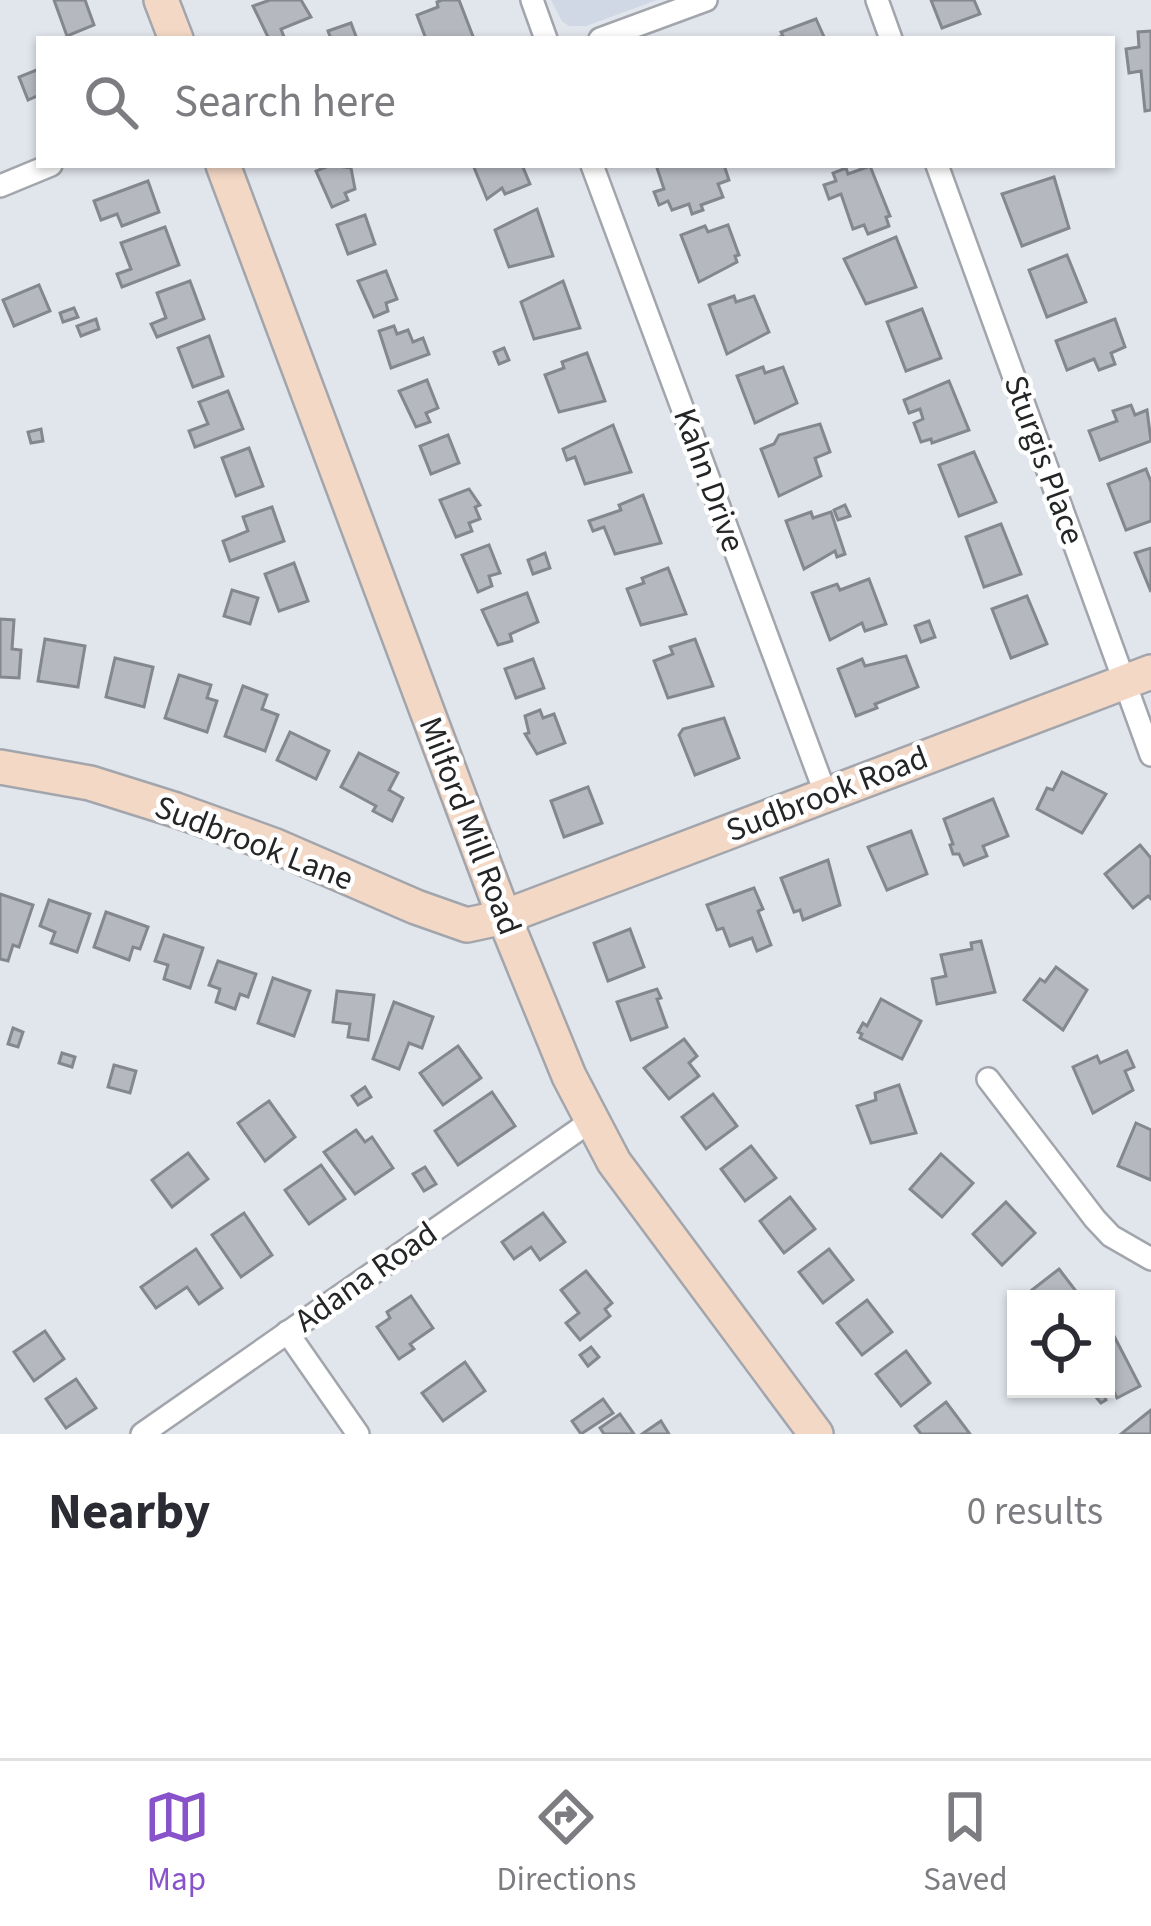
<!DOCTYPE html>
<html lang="en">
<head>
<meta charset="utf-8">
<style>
	body { margin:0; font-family:"Source Sans 3",sans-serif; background:#f2f2f3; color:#2b2b33 }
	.controls { position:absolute; right:36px; bottom:36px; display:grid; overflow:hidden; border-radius:0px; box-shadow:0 3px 9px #0004 }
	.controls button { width:108px; height:108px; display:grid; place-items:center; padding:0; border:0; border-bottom:3px solid #e1e1e2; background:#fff; color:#2b2b33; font:60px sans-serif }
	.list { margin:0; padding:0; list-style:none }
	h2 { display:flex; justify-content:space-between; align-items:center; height:156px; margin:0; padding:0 48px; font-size:51px }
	h2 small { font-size:39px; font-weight:400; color:#7c7c81 }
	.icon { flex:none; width:66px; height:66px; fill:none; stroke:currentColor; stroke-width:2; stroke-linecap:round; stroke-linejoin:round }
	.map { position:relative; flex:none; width:1151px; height:1434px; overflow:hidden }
	.search { position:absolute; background:#fff; box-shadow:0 3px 9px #0004; left:36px; right:36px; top:36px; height:132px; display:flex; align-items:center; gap:30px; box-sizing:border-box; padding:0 42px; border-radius:0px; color:#7c7c81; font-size:45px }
	.sheet { height:324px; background:#fff }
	nav { display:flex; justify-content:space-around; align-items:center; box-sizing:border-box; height:168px; border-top:3px solid #e1e1e2; background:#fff; font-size:33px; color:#7c7c81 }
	nav a { display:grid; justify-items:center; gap:6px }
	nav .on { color:#8752ca }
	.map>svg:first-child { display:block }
</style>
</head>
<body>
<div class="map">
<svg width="1151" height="1434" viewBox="0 0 1151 1434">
	<rect width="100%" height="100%" fill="#e1e5ec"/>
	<path fill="#d0d8e5" d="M551,0h106l-71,26h-17l-7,-5z"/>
	<g fill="#b5b8bf" stroke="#84878d" stroke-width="3">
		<path d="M54,0h31l9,25 -27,11z"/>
		<path d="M270,0h31l10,17 -30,12 3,8 -15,2 -16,-33z"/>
		<path d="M442,0h17l15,39h-48l-9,-24 21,-8 -1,-5z"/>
		<path d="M931,0h43l6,14 -38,14z"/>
		<path d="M816,19l9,20h-52l10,-3 -2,-4z"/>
		<path d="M351,23l6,16h-26l-3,-8z"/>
		<path d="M1151,31v79l-6,1 -4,-40 -12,2 -3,-24 13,-2 -1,-15z"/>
		<path d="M39,69v26l-11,5 -9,-23z"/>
		<path d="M331,165l20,3 4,21 -10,4 3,7 -16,7 -16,-36z"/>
		<path d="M473,165h49l8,19 -25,10 -3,-6 -15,11z"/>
		<path d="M656,165h68l5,15 -11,4 5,13 -22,8 2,5 -11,4 -3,-10 -17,6 -4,-9 -9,4 -5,-13 10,-3z"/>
		<path d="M870,166l20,50 -4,1 3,9 -21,8 -4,-9 -11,4 -12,-35 -12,5 -5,-14 12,-4 -3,-8 13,-5 2,6z"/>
		<path d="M1054,177l15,51 -47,18 -20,-52z"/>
		<path d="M148,181l11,31 -37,14 -5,-12 -16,6 -7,-19z"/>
		<path d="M537,209l16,47 -44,11 -14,-37z"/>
		<path d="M365,215l10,29 -27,10 -11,-29z"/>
		<path d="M728,225l11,30 -4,1 2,6 -38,20 -18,-47 24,-9 3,6z"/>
		<path d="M165,227l14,38 -57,22 -5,-13 14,-5 -10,-26z"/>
		<path d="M896,237l20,50 -50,17 -22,-45z"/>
		<path d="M1067,255l19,47 -39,15 -18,-47z"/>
		<path d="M386,271l11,28 -11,4 2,8 -14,6 -16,-36z"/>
		<path d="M190,281l14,38 -47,18 -6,-13 15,-6 -9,-25z"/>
		<path d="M563,281l17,47 -46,11 -13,-37z"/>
		<path d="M39,285l11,26 -36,15 -11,-26z"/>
		<path d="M734,296l2,6 18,-6 15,36 -42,22 -18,-49z"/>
		<path d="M74,308l4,9 -15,5 -3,-9z"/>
		<path d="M922,309l19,49 -35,13 -19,-49z"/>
		<path d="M96,319l3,10 -18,7 -4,-10z"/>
		<path d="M1115,319l10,28 -14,6 4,11 -16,6 -5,-11 -27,11 -11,-29z"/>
		<path d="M394,326l3,8 11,-4 5,12 10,-4 6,16 -38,14 -12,-37z"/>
		<path d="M209,336l14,40 -30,11 -15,-39z"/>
		<path d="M504,348l5,12 -10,4 -5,-12z"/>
		<path d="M587,353l18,48 -46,11 -14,-37 19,-7 -2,-6z"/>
		<path d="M763,367l2,6 18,-6 14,36 -42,20 -18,-47z"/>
		<path d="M427,380l11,28 -12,5 4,9 -14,5 -17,-36z"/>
		<path d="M949,381l20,49 -37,13 -1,-4 -10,3 -7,-19 9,-4 -3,-10 -11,4 -5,-13z"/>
		<path d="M228,391l15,38 -48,18 -6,-16 19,-7 -9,-22z"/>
		<path d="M1131,405l4,10 12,-5 4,31 -51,19 -11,-29 28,-10 -4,-10z"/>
		<path d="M820,424l10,28 -15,6 6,18 -42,20 -18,-47 13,-5 5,-9z"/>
		<path d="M613,425l18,47 -46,12 -10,-27 -8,3 -4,-11z"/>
		<path d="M41,429l2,12 -12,2 -3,-11z"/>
		<path d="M448,435l11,28 -28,11 -11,-28z"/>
		<path d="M249,448l14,38 -27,10 -14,-38z"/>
		<path d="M974,452l22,50 -37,14 -20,-51z"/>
		<path d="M1146,469l5,13v39l-25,9 -18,-46z"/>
		<path d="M469,489l11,16 -5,2 5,12 -11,4 3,8 -16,6 -16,-37z"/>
		<path d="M643,495l18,48 -46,11 -11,-27 -11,4 -4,-10 32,-11 -2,-5z"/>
		<path d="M845,505l5,11 -12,4 -4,-10z"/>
		<path d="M272,507l12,34 -54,20 -7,-20 25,-10 -5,-14z"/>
		<path d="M811,512l2,6 18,-6 14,42 -8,3 -2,-6 -31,18 -18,-48z"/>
		<path d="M1001,524l20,50 -37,13 -18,-50z"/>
		<path d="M489,545l11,28 -11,3 3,10 -14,6 -16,-37z"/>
		<path d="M1151,548v44l-16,-39z"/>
		<path d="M545,553l5,15 -17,6 -5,-14z"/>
		<path d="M294,563l14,38 -29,10 -14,-37z"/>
		<path d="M668,568l18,46 -45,11 -14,-36 17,-6 -2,-5z"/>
		<path d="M869,579l17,45 -21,7 -3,-8 -32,17 -18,-47 25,-9 3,6z"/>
		<path d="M232,590l26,8 -8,26 -26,-8z"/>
		<path d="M527,593l11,29 -28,12 2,7 -14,4 -16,-35z"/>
		<path d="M1027,596l20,48 -36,14 -19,-49z"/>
		<path d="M0,619l14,1 -2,29 9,1 -2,28 -19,-1z"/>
		<path d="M929,621l6,16 -14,5 -6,-16z"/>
		<path d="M45,639l40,7 -7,41 -40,-6z"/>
		<path d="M695,639l18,47 -45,12 -14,-37 19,-7 -3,-7z"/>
		<path d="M906,656l12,31 -43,17 2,4 -21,8 -18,-47 24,-10 3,7z"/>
		<path d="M115,658l38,9 -9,40 -38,-10z"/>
		<path d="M533,659l11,29 -28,10 -11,-29z"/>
		<path d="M179,675l32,10 -4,13 10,3 -10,31 -42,-14z"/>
		<path d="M243,686l24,9 -5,14 16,6 -13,36 -40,-15z"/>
		<path d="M540,710l3,8 11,-4 11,29 -28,11 -12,-20 4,-1 -4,-17z"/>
		<path d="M724,718l15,40 -44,17 -16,-40 4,-6z"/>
		<path d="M290,732l39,19 -13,28 -39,-19z"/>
		<path d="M359,753l39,20 -9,17 14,8 -11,23 -19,-10 3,-5 -35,-19z"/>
		<path d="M1062,772l44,22 -24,39 -45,-24 10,-21 6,2z"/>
		<path d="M588,787l14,36 -38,14 -13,-36z"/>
		<path d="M993,799l15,37 -25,10 4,10 -23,9 -5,-11h-6l-3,-9 3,-1 -9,-25z"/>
		<path d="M911,831l16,43 -40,16 -19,-43z"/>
		<path d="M1140,845l11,13v41l-3,-3 -15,12 -28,-34z"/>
		<path d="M828,860l12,45 -37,15 -3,-10 -6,2 -13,-34z"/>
		<path d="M754,888l9,21 -5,2 13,34 -14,6 -5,-13 -22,8 -7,-18 -6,2 -10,-25z"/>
		<path d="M0,894l33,11 -14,42 -6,-2 -5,16 -8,-2z"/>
		<path d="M49,900l41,14 -13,38 -26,-9 4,-11 -15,-6z"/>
		<path d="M106,912l42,15 -8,22 -7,-2 -4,13 -35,-13z"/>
		<path d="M630,929l14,38 -36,14 -14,-38z"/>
		<path d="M164,935l39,13 -13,40 -26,-9 4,-14 -13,-4z"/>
		<path d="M981,941l14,51 -58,12 -5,-25 14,-3 -5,-21 31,-6 -1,-6z"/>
		<path d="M218,961l38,13 -8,23 -8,-3 -5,15 -19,-7 4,-13 -11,-4z"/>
		<path d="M1056,967l31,23 -24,40 -39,-30 16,-21 5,3z"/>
		<path d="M273,978l37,13 -16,45 -36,-13z"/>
		<path d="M657,989l4,9 -4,1 10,28 -36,13 -14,-38z"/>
		<path d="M337,991l37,4 -6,45 -20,-3 2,-13 -17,-2z"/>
		<path d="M881,999l40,22 -19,38 -42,-21 2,-4 -4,-2 5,-9 4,3z"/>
		<path d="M394,1002l39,15 -11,31 -13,-5 -10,26 -26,-10z"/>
		<path d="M13,1028l10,4 -5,15 -10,-3z"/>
		<path d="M684,1039l13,17 -8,7 10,13 -30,23 -25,-31z"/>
		<path d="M458,1046l23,32 -38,27 -23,-32z"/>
		<path d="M1127,1051l7,16 -9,4 8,19 -40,23 -20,-46 24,-11 3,7z"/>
		<path d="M62,1053l13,4 -3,10 -13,-4z"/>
		<path d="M114,1065l22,6 -6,22 -22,-6z"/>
		<path d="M899,1085l17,48 -45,10 -14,-37 19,-6 -1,-7z"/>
		<path d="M365,1087l6,10 -13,8 -6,-9z"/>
		<path d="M492,1092l23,34 -57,39 -23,-34z"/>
		<path d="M713,1094l24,32 -31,23 -24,-32z"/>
		<path d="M269,1101l26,36 -30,24 -27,-38z"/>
		<path d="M1136,1123l15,7v50l-33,-14z"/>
		<path d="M356,1130l9,12 7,-5 21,31 -38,26 -31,-42z"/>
		<path d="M751,1146l25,32 -31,23 -24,-32z"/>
		<path d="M188,1153l20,26 -36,28 -20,-27z"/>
		<path d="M941,1154l32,29 -31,34 -32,-28z"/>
		<path d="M321,1165l24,34 -36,25 -24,-34z"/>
		<path d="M425,1167l11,17 -12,7 -11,-17z"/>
		<path d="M790,1197l25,32 -31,24 -24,-32z"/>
		<path d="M1006,1202l29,31 -33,32 -29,-31z"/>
		<path d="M244,1213l28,42 -31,22 -29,-42z"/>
		<path d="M543,1213l22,29 -25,18 -9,-13 -17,12 -12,-17z"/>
		<path d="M196,1249l26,39 -23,16 -12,-17 -31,21 -15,-21z"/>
		<path d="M829,1249l24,31 -30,23 -24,-31z"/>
		<path d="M1059,1269l23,30h-57l-2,-2z"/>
		<path d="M586,1271l26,32 -7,6 5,7 -30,24 -14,-17 13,-10 -18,-23z"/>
		<path d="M411,1296l22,32 -23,16 4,5 -15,10 -22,-32 13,-9 -3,-6z"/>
		<path d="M867,1300l25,32 -30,23 -25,-32z"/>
		<path d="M45,1331l19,28 -30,22 -20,-29z"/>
		<path d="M1114,1336l26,50 -23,12 -6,-12 -9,5 4,9 -5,3 -12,-14h17v-49z"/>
		<path d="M591,1347l8,10 -11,9 -8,-11z"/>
		<path d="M906,1351l24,32 -29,23 -25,-32z"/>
		<path d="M465,1362l20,29 -42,30 -21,-28z"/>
		<path d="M76,1379l20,29 -30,20 -20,-29z"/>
		<path d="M603,1399l10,14 -32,21 -9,-13z"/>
		<path d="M946,1402l24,32h-49l-6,-8z"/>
		<path d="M1151,1410v24h-30z"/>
		<path d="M620,1414l14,20h-30l-4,-6z"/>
		<path d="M661,1421l8,13h-27z"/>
	</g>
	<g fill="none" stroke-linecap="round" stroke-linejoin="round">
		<g stroke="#a2a6ac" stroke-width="26">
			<g id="street">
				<path d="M532,0l14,39"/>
				<path d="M877,0l14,39"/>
				<path d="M600,39l106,-39"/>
				<path d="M592,165l234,630"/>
				<path d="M937,165l214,590"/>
				<path d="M0,186l51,-21"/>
				<path d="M988,1079l107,140 16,17 40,23"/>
				<path d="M287,1332l71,102"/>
				<path d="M142,1434l449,-313"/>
			</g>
		</g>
		<g stroke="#a2a6ac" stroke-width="38">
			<g id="secondary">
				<path d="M161,0l15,39"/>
				<path d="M223,165l281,752 65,159 45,86 202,272"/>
				<path d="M0,767l90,16 86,27 97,35 143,62 51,18 37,-8 647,-245"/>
			</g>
		</g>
		<use href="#street" stroke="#fff" stroke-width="21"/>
		<use href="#secondary" stroke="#f4d8c6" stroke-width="33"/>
	</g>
	<g text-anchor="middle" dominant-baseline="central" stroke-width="9" stroke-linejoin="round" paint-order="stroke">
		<g font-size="33" fill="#232527" stroke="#fff">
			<text transform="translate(1044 460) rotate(70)">Sturgis Place</text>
			<text transform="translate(709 480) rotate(70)">Kahn Drive</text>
			<text transform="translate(827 794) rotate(-21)">Sudbrook Road</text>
			<text transform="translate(470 826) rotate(69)">Milford Mill Road</text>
			<text transform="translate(254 843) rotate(21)">Sudbrook Lane</text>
			<text transform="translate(366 1277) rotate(-35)">Adana Road</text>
		</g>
	</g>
</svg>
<div class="controls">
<button><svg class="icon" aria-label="locate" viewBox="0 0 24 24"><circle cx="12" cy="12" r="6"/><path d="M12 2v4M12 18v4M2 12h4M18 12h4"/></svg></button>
</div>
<div class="search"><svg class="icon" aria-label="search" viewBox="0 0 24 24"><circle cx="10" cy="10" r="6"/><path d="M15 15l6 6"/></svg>Search here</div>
</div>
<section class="sheet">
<h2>Nearby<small>0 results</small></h2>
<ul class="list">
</ul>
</section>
<nav>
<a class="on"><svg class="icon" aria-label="map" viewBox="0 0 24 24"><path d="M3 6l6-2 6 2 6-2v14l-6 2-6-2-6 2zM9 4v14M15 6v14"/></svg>Map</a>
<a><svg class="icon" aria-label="directions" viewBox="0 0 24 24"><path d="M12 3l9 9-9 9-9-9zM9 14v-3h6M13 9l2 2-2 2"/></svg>Directions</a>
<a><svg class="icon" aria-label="saved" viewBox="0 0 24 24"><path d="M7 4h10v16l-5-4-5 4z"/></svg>Saved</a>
</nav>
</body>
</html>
